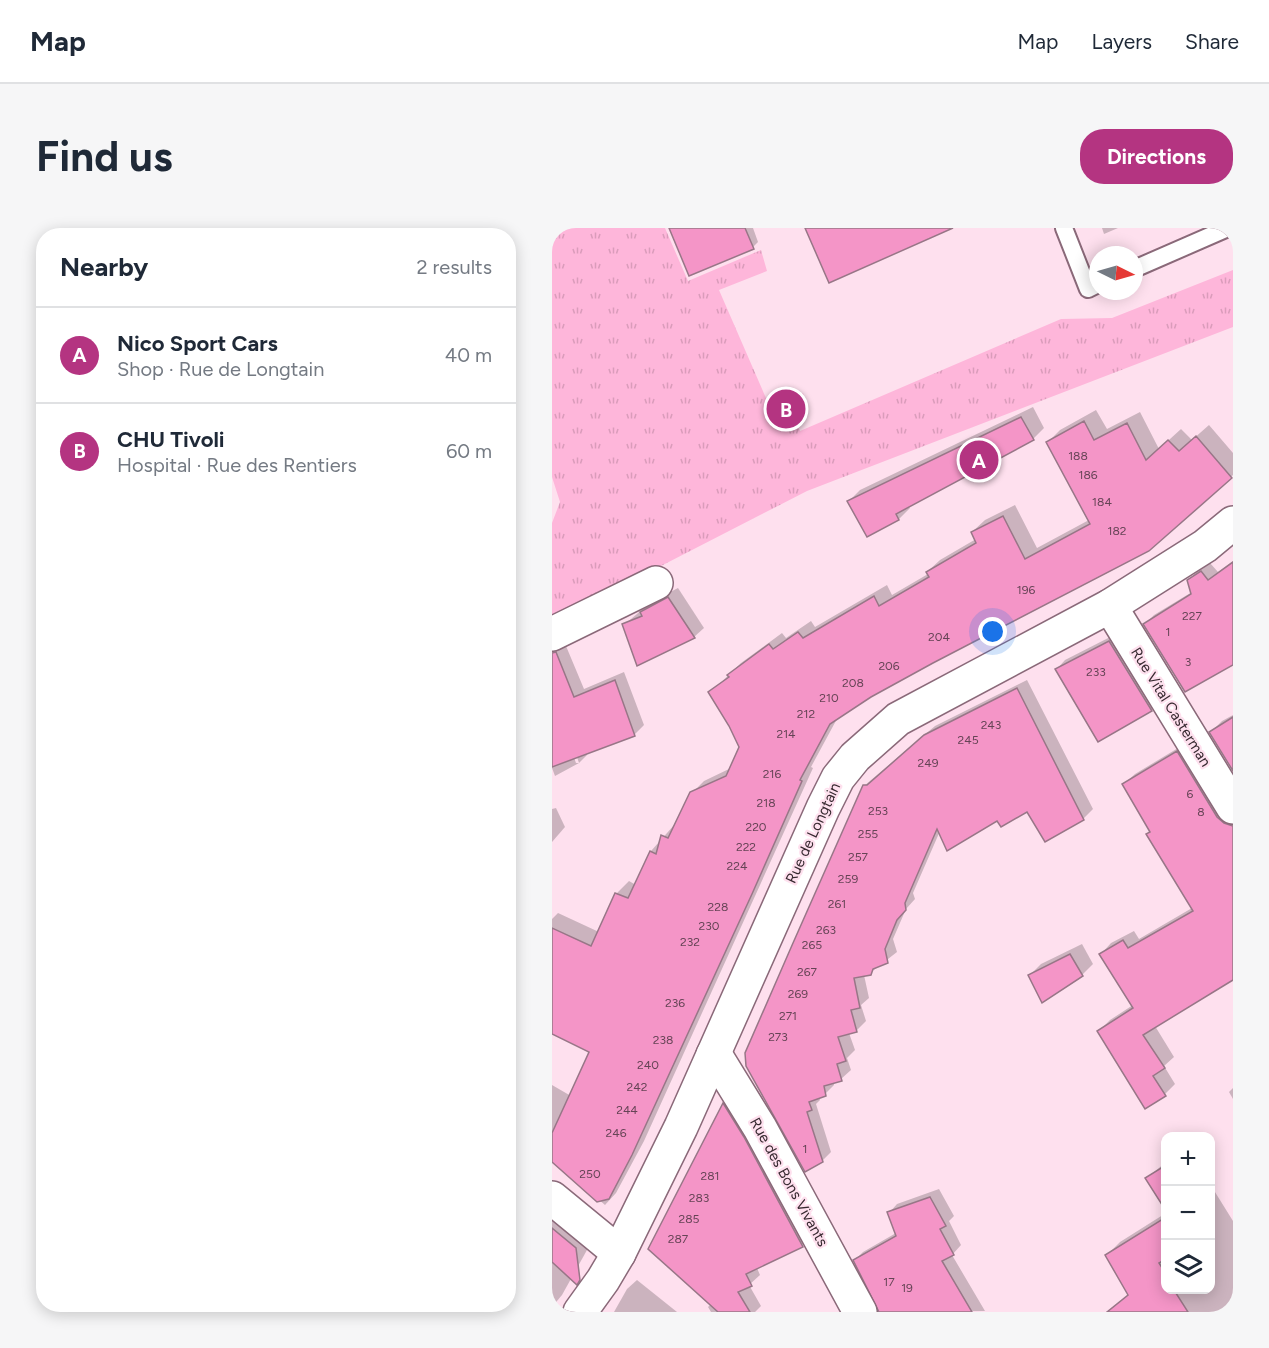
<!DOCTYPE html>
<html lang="en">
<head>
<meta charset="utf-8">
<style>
	body { margin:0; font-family:Figtree,sans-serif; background:#f6f6f7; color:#1f2937 }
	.controls { position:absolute; right:18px; bottom:18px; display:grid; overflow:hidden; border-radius:12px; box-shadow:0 3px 15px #0003 }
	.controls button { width:54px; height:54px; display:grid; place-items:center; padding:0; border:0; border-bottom:2px solid #e0e1e3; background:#fff; color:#1f2937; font:30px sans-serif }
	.compass { position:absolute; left:537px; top:18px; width:54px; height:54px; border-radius:50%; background:#fff; box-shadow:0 3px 15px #0003; rotate:95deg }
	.you { position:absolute; left:441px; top:404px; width:21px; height:21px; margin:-15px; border:4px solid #fff; border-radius:50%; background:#1a73e8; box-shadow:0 0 0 9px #1a73e833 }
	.badge { display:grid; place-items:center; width:39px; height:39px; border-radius:50%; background:#b43481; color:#fff; font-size:20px; font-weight:700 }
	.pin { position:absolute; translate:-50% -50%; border:3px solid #fff; box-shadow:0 2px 6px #0006 }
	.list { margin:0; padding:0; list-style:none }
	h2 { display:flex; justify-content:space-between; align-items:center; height:78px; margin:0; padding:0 24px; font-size:26px }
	h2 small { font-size:20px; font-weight:400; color:#747a83 }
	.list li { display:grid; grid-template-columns:39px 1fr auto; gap:18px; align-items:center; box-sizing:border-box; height:96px; padding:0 24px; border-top:2px solid #e0e1e3 }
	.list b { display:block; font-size:22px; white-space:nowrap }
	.list p { margin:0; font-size:20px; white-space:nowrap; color:#747a83 }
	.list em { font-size:20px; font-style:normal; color:#747a83 }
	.icon { flex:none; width:33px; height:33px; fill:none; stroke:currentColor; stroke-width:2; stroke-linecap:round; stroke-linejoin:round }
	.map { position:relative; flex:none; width:681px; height:1084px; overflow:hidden; border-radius:24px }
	header { display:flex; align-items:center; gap:36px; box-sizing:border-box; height:84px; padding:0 30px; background:#fff; border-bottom:2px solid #e0e1e3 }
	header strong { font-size:28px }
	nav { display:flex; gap:33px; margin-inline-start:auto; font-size:21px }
	.intro { display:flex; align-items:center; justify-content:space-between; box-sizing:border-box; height:144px; padding:0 36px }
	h1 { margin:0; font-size:42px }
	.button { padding:15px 27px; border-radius:24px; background:#b43481; color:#fff; font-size:21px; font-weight:700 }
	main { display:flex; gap:36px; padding:0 36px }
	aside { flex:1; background:#fff; border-radius:24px; box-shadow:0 3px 15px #0003 }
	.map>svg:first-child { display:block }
</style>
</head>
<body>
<header>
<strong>Map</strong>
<nav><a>Map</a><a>Layers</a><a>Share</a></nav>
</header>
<div class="intro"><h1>Find us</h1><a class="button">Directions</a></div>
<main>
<aside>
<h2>Nearby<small>2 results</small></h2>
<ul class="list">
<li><span class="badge">A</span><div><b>Nico Sport Cars</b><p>Shop · Rue de Longtain</p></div><em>40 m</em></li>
<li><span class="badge">B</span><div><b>CHU Tivoli</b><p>Hospital · Rue des Rentiers</p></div><em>60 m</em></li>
</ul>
</aside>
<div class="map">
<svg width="681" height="1084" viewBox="0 0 681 1084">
	<defs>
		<pattern id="grass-tufts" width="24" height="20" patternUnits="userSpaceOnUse" patternTransform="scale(1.5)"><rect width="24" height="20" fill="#feb6da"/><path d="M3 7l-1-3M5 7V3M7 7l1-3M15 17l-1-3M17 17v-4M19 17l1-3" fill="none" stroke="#da9cbb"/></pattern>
	</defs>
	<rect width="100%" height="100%" fill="#fee0ee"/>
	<path fill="url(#grass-tufts)" d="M11,0h102l23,53 73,-31 6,21 -48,19 50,115 34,-12 3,10 -15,5 9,23 261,-112 51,-1 121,-48v57l-426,164 -255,131v-99l8,-21 -8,-25v-238l10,-8z"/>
	<g fill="#0003">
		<path d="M119,0h82l5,14 -5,5z"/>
		<path d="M550,0h16l-14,6z"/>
		<path d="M481,179l11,21 -11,11 -125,67 2,2 -11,11 -50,-18 11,-11z"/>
		<path d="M544,182l11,19 33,-17 19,37 22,-20 11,11 17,-15 24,28v22l-85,75 -215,112 -63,34 -32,21 -27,50 2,1 -169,373 -28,52 -11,12 -53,-46v-74l19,11 20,-44 -39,-20v-113l6,-6 41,19 18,-39 12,-12 7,4 15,-34 24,-27 17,-31 12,-12 27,-13 10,-21 -11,-22 -20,-32 31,-30 41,-30 4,5 25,-17 4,6 72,-42 5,10 36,-21 -1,-2 13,-12 36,-21 -4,-7 13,-12 30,-15 22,43 52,-28 -41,-78 12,-12z"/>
		<path d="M681,333v84l-88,-21 9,-9 38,-23 -4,-12 10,-9 12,-8 8,9z"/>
		<path d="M126,360l26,40 -10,9 -70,-12 27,-23z"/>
		<path d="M566,405l42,68 -9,9 -53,30 -41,-71 8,-9z"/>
		<path d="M14,418l18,43 40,-17 20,53 -10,10 -48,18 1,2 -8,8 -4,-12 -3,1 4,11h3l-24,13 -3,-8v-116z"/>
		<path d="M475,452l66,129 -9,9 -39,22 -17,-30 -88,21 -27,62 2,6 -9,10 -13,30 4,13 -27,21 -6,2 5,23 -8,7 5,16 -9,9 -8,3 6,17 -8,8 4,12 -10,9 -7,2v4l-9,9 -6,2 1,4 -4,4 15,48 -9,9 -75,-96 117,-279 71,-60z"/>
		<path d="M681,487v53l-22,-36 11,-11z"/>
		<path d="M636,514l45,69v167l-78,48 19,31 -10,9 11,18 -10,10 -66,-63 11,-11 23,-15 -32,-51 10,-11 23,-12 5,8 53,-31 -68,-124 11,-10z"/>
		<path d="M4,580l9,19 -13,15v-33z"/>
		<path d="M530,716l11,20 -11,11h-52l11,-11z"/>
		<path d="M681,860v11l-4,-7z"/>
		<path d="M181,867l79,141 -10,9 -45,23 3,7 -11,10 12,21 -6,6h-44l-3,-5 3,-3 12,-200z"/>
		<path d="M614,934v46l-19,-30z"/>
		<path d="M658,956l23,37v91h-106l2,-18 -22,-39 13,-13 46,-29v77h44z"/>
		<path d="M387,961l15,27 -5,5 12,24 -9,10 33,56 -104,1 -26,-52 8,-8 33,-19 -7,-20 8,-9z"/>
		<path d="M0,983l33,28 2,11 -25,45 -10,12z"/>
		<path d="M85,1052l40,32h-63l13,-23z"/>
	</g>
	<g fill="#f495c7" stroke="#987687" stroke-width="1.5">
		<path d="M117,0h76l9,21 -65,27z"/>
		<path d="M253,0h148l-124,55z"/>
		<path d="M469,189l13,23 -138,74 3,6 -32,17 -20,-36z"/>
		<path d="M532,193l10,19 33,-17 19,37 22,-20 11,11 17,-15 36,42 -83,73 -216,112 -62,34 -41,27 -30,56 2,1 -50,113 -120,261 -23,44 -12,3 -45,-40v-29l37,-81 -37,-18v-106l39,18 24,-53 13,5 22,-47 6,3 5,-19 7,3 22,-46 36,-16 13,-29 -10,-21 -21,-34 21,-15 -2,-2 42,-31 4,5 25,-17 5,6 71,-42 5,10 50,-29 -3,-5 50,-29 -5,-11 32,-16 22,43 65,-35 -44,-82z"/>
		<path d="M681,334v103l-48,27 -42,-68 48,-30 -4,-14 14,-9 7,9z"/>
		<path d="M116,369l27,41 -58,28 -15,-42 20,-8 -2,-4z"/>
		<path d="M557,413l43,70 -54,31 -43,-73z"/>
		<path d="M4,424l18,45 41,-17 20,56 -83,31v-114z"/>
		<path d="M465,460l67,132 -39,22 -18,-30 -26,15 -4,-6 -50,30 -10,-22 -32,74 1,7 -9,10 -12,29 3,14 -15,6 -2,6 -17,3 6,30 -9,2 6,22 -19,5 8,24 -9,3 5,17 -18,5 2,10 -17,6 3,8 -5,2 16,50 -18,10 -59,-106 -1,-13 48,-110 70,-158h4l57,-50z"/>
		<path d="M681,489v54l-24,-39z"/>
		<path d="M625,523l40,66 7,6 9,3v154l-90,55 22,33 -12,8 13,20 -21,13 -48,-78 36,-23 -34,-54 24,-14 5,8 65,-37 -47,-77 4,-2 -28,-48z"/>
		<path d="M518,726l13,22 -41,27 -14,-28z"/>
		<path d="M171,875l21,34 59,110 -57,27 6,12 -14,6 12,20h-32l-70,-63z"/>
		<path d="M614,937v46l-21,-33z"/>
		<path d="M378,969l16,29 -6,3 14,26 -12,6 30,51h-93l-26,-52 43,-24 -9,-24z"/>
		<path d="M614,989v42l-7,4 7,11v16h8l14,22h-81l21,-17 -23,-40z"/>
		<path d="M0,1000l24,20 4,32 -3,5 -25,-23z"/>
	</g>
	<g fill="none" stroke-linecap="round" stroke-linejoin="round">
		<g stroke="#8a6979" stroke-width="20">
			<g id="service">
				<path d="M512,0l24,61 10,-5"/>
				<path d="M582,41l94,-41"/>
			</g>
		</g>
		<g stroke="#8a6979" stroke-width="36">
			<g id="minor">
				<path d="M558,378l123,201"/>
				<path d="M0,406l104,-51"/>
				<path d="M161,827l4,3 43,70 100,184"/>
				<path d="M0,970l67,55"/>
			</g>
		</g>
		<g stroke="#8a6979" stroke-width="36">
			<path id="tertiary" d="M28,1084l23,-32 16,-27 62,-126 142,-319 15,-30 17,-21 43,-38 212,-113 95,-60 28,-23"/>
		</g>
		<use href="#service" stroke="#fff" stroke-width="16"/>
		<use href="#minor" stroke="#fff" stroke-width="33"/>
		<use href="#tertiary" stroke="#fff" stroke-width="33"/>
	</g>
	<g text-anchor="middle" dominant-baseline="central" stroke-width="4.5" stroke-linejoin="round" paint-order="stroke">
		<g font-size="12" fill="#664456">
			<text x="526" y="228">188</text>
			<text x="536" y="247">186</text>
			<text x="550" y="274">184</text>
			<text x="565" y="303">182</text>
			<text x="474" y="362">196</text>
			<text x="640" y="388">227</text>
			<text x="616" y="404">1</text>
			<text x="387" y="409">204</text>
			<text x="636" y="434">3</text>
			<text x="337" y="438">206</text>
			<text x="544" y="444">233</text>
			<text x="301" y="455">208</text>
			<text x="277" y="470">210</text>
			<text x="254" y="486">212</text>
			<text x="439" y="497">243</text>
			<text x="234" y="506">214</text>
			<text x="416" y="512">245</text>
			<text x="376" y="535">249</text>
			<text x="220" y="546">216</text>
			<text x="638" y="566">6</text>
			<text x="214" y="575">218</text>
			<text x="326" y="583">253</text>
			<text x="649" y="584">8</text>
			<text x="204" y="599">220</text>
			<text x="316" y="606">255</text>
			<text x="194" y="619">222</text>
			<text x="306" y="629">257</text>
			<text x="185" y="638">224</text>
			<text x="296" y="651">259</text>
			<text x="285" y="676">261</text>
			<text x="166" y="679">228</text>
			<text x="157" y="698">230</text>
			<text x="274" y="702">263</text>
			<text x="138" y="714">232</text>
			<text x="260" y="717">265</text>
			<text x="255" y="744">267</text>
			<text x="246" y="766">269</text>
			<text x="123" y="775">236</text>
			<text x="236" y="788">271</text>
			<text x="226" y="809">273</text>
			<text x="111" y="812">238</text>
			<text x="96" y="837">240</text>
			<text x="85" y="859">242</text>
			<text x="75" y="882">244</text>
			<text x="64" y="905">246</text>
			<text x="253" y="921">1</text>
			<text x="38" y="946">250</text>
			<text x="158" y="948">281</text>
			<text x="147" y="970">283</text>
			<text x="137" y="991">285</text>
			<text x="126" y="1011">287</text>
			<text x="337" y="1054">17</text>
			<text x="355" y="1060">19</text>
		</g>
		<g font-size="15" fill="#372930" stroke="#fee0ee">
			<text transform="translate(619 479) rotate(58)">Rue Vital Casterman</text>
			<text transform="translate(261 605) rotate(-65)">Rue de Longtain</text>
			<text transform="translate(237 954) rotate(61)">Rue des Bons Vivants</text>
		</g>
	</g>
</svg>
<div class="controls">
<button>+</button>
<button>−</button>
<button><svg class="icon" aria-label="layers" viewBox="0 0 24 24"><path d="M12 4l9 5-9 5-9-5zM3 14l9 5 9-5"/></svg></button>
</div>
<svg class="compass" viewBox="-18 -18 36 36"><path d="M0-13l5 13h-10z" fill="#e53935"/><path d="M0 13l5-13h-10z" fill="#747a83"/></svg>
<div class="you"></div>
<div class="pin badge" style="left:427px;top:232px">A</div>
<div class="pin badge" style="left:234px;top:181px">B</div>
</div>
</main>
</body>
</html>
